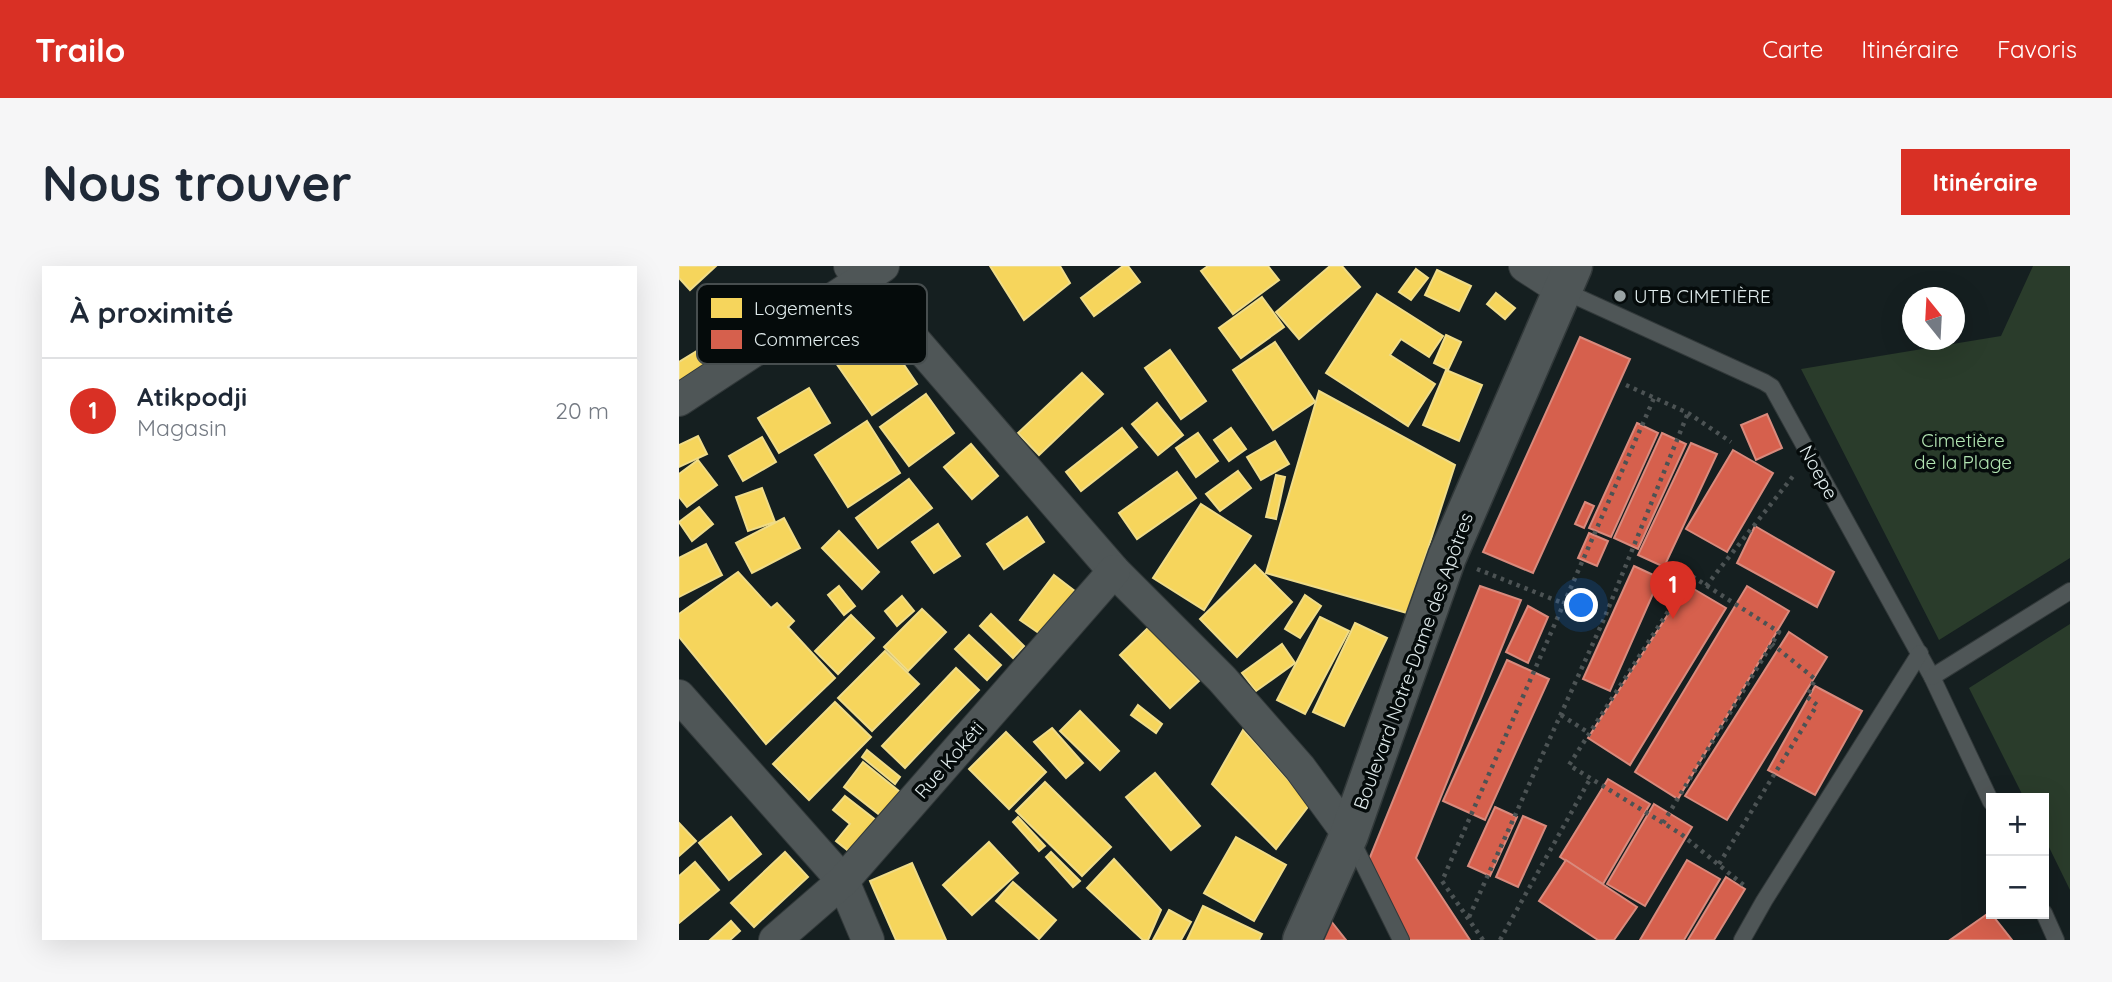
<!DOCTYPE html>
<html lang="fr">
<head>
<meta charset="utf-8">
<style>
	body { margin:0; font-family:Quicksand,sans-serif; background:#f6f6f7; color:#1f2937 }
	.controls { position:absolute; right:21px; bottom:21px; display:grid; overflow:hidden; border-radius:0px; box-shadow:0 7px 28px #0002 }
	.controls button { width:63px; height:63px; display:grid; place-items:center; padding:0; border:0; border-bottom:2px solid #e0e1e3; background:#fff; color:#1f2937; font:35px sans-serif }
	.compass { position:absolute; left:1223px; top:21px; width:63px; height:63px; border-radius:50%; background:#fff; box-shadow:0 7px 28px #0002; rotate:342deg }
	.you { position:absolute; left:903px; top:340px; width:24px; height:24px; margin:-18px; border:5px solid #fff; border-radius:50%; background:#1a73e8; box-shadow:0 0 0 10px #1a73e833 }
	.badge { display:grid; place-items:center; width:46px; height:46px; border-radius:50%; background:#d93025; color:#fff; font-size:23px; font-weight:700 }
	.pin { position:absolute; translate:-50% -58px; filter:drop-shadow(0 2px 4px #0008) }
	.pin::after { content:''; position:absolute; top:37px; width:24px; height:21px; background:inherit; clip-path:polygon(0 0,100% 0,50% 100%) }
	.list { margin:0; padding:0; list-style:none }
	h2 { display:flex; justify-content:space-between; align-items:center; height:91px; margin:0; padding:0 28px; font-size:30px }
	h2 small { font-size:23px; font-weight:400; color:#747a83 }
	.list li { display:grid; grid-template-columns:46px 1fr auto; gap:21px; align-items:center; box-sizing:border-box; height:105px; padding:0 28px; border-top:2px solid #e0e1e3 }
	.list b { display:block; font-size:26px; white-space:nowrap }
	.list p { margin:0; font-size:23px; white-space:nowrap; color:#747a83 }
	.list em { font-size:23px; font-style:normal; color:#747a83 }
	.map { position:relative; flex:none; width:1391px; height:674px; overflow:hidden; border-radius:0px }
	header { display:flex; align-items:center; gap:42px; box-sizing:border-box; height:98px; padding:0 35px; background:#d93025; color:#fff }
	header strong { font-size:33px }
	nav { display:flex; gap:38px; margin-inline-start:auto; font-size:24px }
	.intro { display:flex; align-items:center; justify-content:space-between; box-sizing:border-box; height:168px; padding:0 42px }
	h1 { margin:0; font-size:49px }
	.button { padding:18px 32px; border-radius:0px; background:#d93025; color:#fff; font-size:24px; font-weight:700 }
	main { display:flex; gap:42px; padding:0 42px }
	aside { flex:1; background:#fff; border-radius:0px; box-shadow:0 7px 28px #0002 }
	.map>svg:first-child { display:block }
</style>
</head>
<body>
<header>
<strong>Trailo</strong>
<nav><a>Carte</a><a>Itinéraire</a><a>Favoris</a></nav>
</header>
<div class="intro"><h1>Nous trouver</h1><a class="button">Itinéraire</a></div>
<main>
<aside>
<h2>À proximité<small></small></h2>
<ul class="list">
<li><span class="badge">1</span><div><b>Atikpodji</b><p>Magasin</p></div><em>20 m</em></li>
</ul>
</aside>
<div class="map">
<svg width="1391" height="674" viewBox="0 0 1391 674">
	<rect width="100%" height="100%" fill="#151f20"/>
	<g fill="#2a3c2b">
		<path d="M1354,0h37v292l-131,82 -138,-271 200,-33z"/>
		<path d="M1391,358v266l-26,-53v-39h-20l-55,-110z"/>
	</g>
	<g fill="#f6d55c" stroke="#f0dc88" stroke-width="2">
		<path d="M0,0h37l-26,24 -11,-12z"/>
		<path d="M311,0h70l10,17 -46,37z"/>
		<path d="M444,0h5l12,16 -46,34 -13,-18z"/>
		<path d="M529,0h60l11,14 -46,34 -32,-43z"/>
		<path d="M651,0h12l18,21 -61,52 -23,-27z"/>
		<path d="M737,3l12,9 -17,22 -12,-8z"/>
		<path d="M758,4l34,16 -12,25 -34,-16z"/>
		<path d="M817,27l19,15 -10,11 -18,-15z"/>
		<path d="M698,28l66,42 -14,21 -28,-18 -11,16 45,29 -27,42 -82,-53z"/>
		<path d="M583,31l22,30 -43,31 -22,-30z"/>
		<path d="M194,53l44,65 -45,31 -45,-65z"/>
		<path d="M65,56l12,19 -77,47v-26z"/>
		<path d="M767,69l15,7 -13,28 -14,-7z"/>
		<path d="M596,76l40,60 -42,28 -40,-60z"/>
		<path d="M491,84l36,51 -25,18 -36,-51z"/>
		<path d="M767,104l36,15 -23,56 -36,-16z"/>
		<path d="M403,107l21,21 -64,61 -21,-22z"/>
		<path d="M130,122l21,35 -51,30 -21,-35z"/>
		<path d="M640,125l136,74 -48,148 -141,-40z"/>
		<path d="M247,128l28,39 -45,33 -29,-39z"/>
		<path d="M478,137l26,32 -25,20 -26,-31z"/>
		<path d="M188,155l33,52 -52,34 -33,-52z"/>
		<path d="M443,162l15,19 -56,44 -15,-19z"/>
		<path d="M552,162l15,21 -17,12 -15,-21z"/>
		<path d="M519,167l20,28 -22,16 -20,-29z"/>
		<path d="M19,170l9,18 -28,13v-22z"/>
		<path d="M83,171l14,25 -33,19 -14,-25z"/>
		<path d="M596,175l14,23 -28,16 -14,-23z"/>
		<path d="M292,178l27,32 -26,23 -28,-32z"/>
		<path d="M19,194l19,25 -30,22 -8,-10v-23z"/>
		<path d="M559,205l13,17 -31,23 -14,-17z"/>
		<path d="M498,206l19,26 -59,41 -18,-26z"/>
		<path d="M597,209l9,2 -9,42 -10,-2z"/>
		<path d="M230,213l23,29 -54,40 -22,-30z"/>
		<path d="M83,222l13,34 -27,9 -12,-34z"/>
		<path d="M522,238l50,32 -47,74 -51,-32z"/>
		<path d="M20,241l14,17 -21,17 -13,-19z"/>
		<path d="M348,251l17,25 -40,27 -17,-25z"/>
		<path d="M105,252l16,30 -48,25 -16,-30z"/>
		<path d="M259,258l22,32 -26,17 -22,-31z"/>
		<path d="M160,265l40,41 -17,17 -40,-41z"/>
		<path d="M27,278l16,31 -43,22v-39z"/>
		<path d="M576,299l37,37 -55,55 -37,-38z"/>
		<path d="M59,306l33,36 6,-5 17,18 -6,6 47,51 -69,66 -87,-107v-23z"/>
		<path d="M375,309l22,17 -33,44 -23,-16z"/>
		<path d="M160,320l16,20 -11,9 -16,-20z"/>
		<path d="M626,329l16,11 -21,32 -15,-9z"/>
		<path d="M223,330l12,15 -17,15 -12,-15z"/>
		<path d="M243,343l24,23 -38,39 -24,-24z"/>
		<path d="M312,348l33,32 -11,12 -33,-32z"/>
		<path d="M172,349l23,23 -36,36 -23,-23z"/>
		<path d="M641,351l29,14 -44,83 -28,-14z"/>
		<path d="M676,357l32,15 -43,88 -31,-14z"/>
		<path d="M470,361l50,54 -29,27 -50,-53z"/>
		<path d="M290,369l32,30 -14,15 -32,-31z"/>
		<path d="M603,378l13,19 -39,28 -14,-18z"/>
		<path d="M206,385l34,33 -47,47 -34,-33z"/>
		<path d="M277,402l23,22 -74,78 -23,-22z"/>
		<path d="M156,436l36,35 -62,63 -36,-36z"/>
		<path d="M459,439l24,19 -6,9 -25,-18z"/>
		<path d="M401,445l39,40 -19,19 -40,-39z"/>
		<path d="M373,462l31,35 -17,15 -32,-36z"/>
		<path d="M564,464l67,74 -34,45 -64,-65z"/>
		<path d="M327,466l40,40 -37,37 -40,-40z"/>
		<path d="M188,484l33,27 -5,7 -33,-27z"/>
		<path d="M184,496l37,30 -19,24 -37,-29z"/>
		<path d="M476,507l45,53 -29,24 -45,-53z"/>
		<path d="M366,516l66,65 -29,29 -66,-65z"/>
		<path d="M166,530l32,25 -26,32 -15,-12 14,-17 -17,-14z"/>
		<path d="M52,551l30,37 -32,26 -30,-37z"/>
		<path d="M339,551l27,29 -6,5 -26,-29z"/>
		<path d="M0,557l17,18 -17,15z"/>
		<path d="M557,571l50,28 -32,56 -50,-28z"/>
		<path d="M310,576l29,31 -46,42 -29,-30z"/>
		<path d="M106,586l23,25 -54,50 -23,-24z"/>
		<path d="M372,586l29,29 -7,6 -27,-30z"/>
		<path d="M435,593l47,51 -13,30h-5l-56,-52z"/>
		<path d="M16,596l24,28 -40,33v-47z"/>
		<path d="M233,597l34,77h-50l-26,-59z"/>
		<path d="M334,616l43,38 -17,19 -43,-38z"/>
		<path d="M524,640l59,28 -3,6h-72z"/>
		<path d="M490,644l22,12 -10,18h-28z"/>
		<path d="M52,655l9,10 -10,9h-20z"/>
	</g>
	<g fill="#d6604d" stroke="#d98a7d" stroke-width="2">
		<path d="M901,71l50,22 -97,214 -50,-21z"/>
		<path d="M1088,148l15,34 -26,12 -15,-35z"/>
		<path d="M958,157l21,10 -47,104 -22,-9z"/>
		<path d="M983,167l24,11 -48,105 -24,-11z"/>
		<path d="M1012,177l26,11 -53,113 -26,-12z"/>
		<path d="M1054,184l40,23 -46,79 -41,-23z"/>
		<path d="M906,236l9,4 -10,22 -9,-4z"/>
		<path d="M1076,260l79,46 -17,35 -80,-44z"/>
		<path d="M910,267l19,8 -11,25 -19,-8z"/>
		<path d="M955,300l26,12 -50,113 -27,-12z"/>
		<path d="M1008,319l39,23 -96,157 -42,-27z"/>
		<path d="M801,320l41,14 -105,258 54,82h-61l-45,-68z"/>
		<path d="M1068,320l42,25 -111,188 -43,-27z"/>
		<path d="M849,340l20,11 -20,46 -22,-11z"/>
		<path d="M1110,366l38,25 -100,163 -42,-24z"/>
		<path d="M828,394l42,19 -64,141 -42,-19z"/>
		<path d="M1136,420l47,25 -47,84 -47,-25z"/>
		<path d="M929,513l42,25 -47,80 -43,-27z"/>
		<path d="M975,538l38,23 -47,79 -38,-22z"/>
		<path d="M816,541l22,10 -27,59 -22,-10z"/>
		<path d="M844,550l23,10 -28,61 -22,-10z"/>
		<path d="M887,594l71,47 -23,33h-16l-59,-39z"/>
		<path d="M1008,594l33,19 -36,61h-44z"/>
		<path d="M1047,611l19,12 -31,51h-26z"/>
		<path d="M1311,646l22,28h-62z"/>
		<path d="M652,655l15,19h-24z"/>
	</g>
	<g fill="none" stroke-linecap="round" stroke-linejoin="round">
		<g stroke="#32393a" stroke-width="18">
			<g id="service">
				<path d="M883,24l202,92 8,5 160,290 59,125"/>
				<path d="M1253,411l138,-86"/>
				<path d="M672,573l50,101"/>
				<path d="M1365,647l12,27"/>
				<path d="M1063,674l22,-39 156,-248"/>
			</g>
		</g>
		<g stroke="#32393a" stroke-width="34">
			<g id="minor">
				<path d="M171,0l264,305 108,108 78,89 49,67"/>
				<path d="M846,0l37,24"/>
				<path d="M0,134l204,-134"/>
				<path d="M0,430l164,185 25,59"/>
				<path d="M96,674l68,-59 271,-310"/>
			</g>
		</g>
		<g stroke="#32393a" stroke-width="41">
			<path id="tertiary" d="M623,674l47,-105 98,-278 126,-291"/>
		</g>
		<g stroke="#4c5354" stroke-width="4.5" stroke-dasharray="3.5 5" stroke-linecap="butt">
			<path d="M947,119l62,28 43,29"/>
			<path d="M798,303l88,35"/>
			<path d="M1012,310l-122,189 112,69 65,53"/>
			<path d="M1027,320l88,-111"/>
			<path d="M882,449l28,18"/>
			<path d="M984,557l116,-191 -89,-57"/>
			<path d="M1040,598l98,-159 -10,-8 8,-18 -43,-35"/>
			<path d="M790,651l135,-298 84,-206"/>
			<path d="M804,674l-41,-59 212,-483"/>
			<path d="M821,674l90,-161"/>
		</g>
		<use href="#service" stroke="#4f5657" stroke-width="16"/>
		<use href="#minor" stroke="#4f5657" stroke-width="32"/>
		<use href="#tertiary" stroke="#4f5657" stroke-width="38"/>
	</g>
	<circle fill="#9aa4a5" stroke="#050b0b" stroke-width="2.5" cx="941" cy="30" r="7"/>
	<g text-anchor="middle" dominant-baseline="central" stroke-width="7" stroke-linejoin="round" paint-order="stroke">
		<g font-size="19" fill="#e1eced" stroke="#050b0b" text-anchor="start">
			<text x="955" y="30">UTB CIMETIÈRE</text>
		</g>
		<g font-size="19" fill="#b3e6b3" stroke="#050b0b">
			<text x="1284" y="174">Cimetière<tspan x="1284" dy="22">de la Plage</tspan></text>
		</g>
		<g font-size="19" fill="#e1eced" stroke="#050b0b">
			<text transform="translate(1140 206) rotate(61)">Noepe</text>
			<text transform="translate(734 395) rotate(-70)">Boulevard Notre-Dame des Apôtres</text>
			<text transform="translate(270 494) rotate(-49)">Rue Kokéti</text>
		</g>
	</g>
	<rect x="18" y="18" width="230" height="80" rx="10" fill="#050b0b" stroke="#474e4f" stroke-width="2"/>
	<rect x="32" y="32" width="31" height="20" fill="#f6d55c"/>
	<rect x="32" y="64" width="31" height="19" fill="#d6604d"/>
	<g font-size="19" fill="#e1eced">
		<text x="75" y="49">Logements</text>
		<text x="75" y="80">Commerces</text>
	</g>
</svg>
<div class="controls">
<button>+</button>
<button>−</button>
</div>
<svg class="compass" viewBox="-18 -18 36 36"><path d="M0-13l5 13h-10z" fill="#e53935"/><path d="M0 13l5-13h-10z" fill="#747a83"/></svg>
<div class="you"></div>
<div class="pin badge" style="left:994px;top:353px">1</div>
</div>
</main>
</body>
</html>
